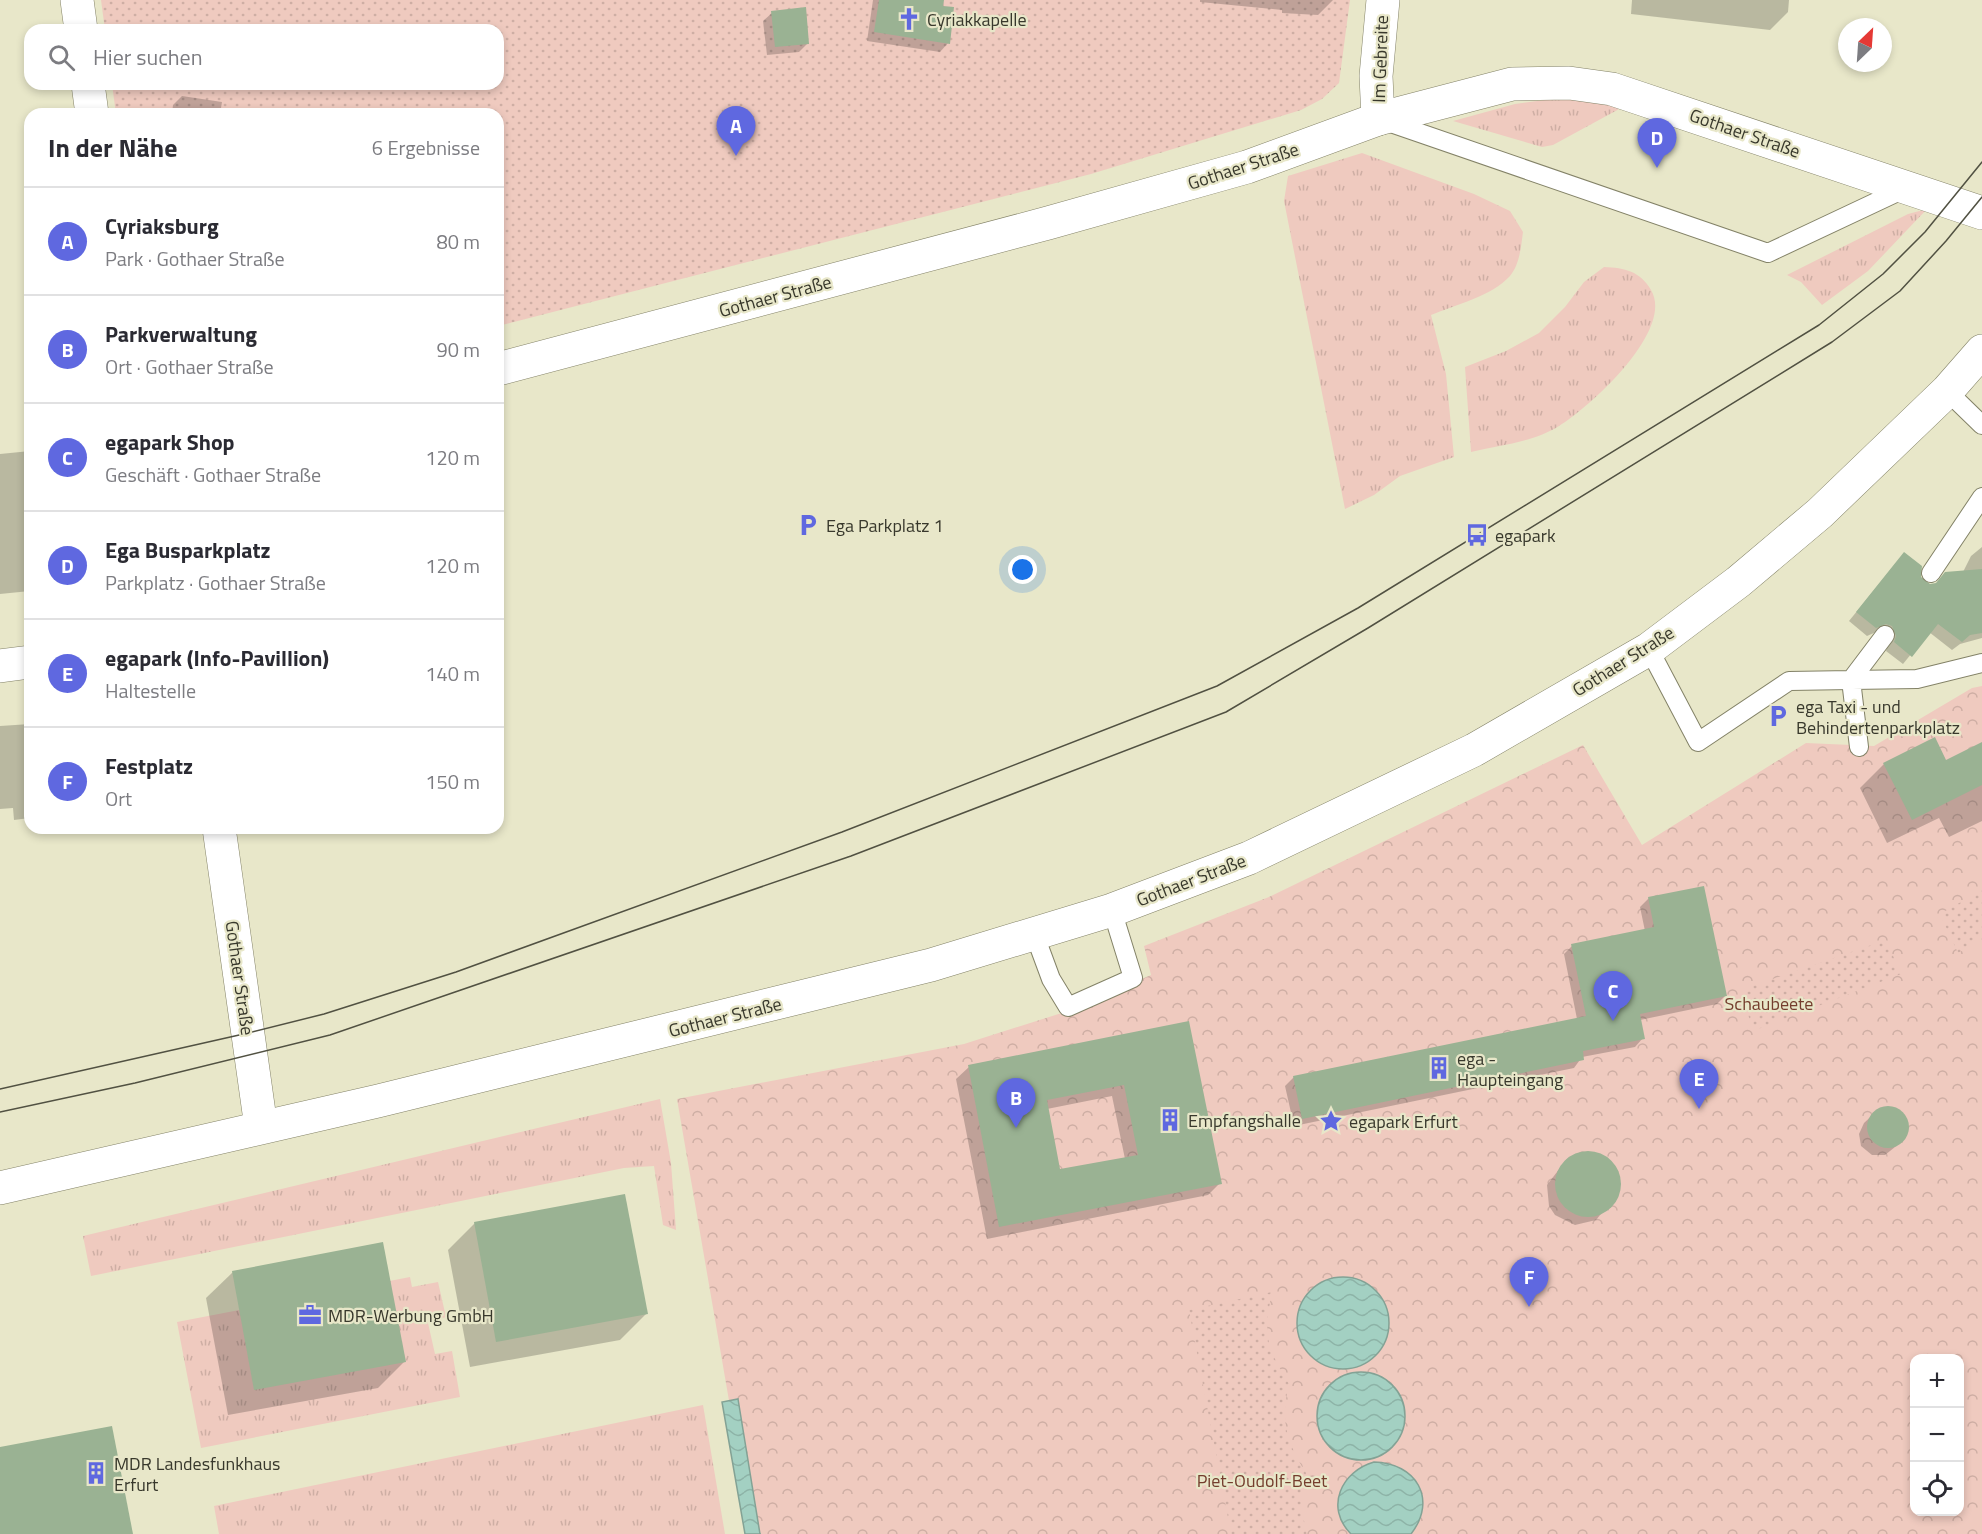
<!DOCTYPE html>
<html lang="de">
<head>
<meta charset="utf-8">
<style>
	body { margin:0; font-family:"Titillium Web",sans-serif; background:#f7f7f7; color:#2b2b33 }
	.controls { position:absolute; right:18px; bottom:18px; display:grid; overflow:hidden; border-radius:12px; box-shadow:0 3px 9px #0003 }
	.controls button { width:54px; height:54px; display:grid; place-items:center; padding:0; border:0; border-bottom:2px solid #e1e1e2; background:#fff; color:#2b2b33; font:30px sans-serif }
	.compass { position:absolute; left:1838px; top:18px; width:54px; height:54px; border-radius:50%; background:#fff; box-shadow:0 3px 9px #0003; rotate:25deg }
	.you { position:absolute; left:1023px; top:570px; width:21px; height:21px; margin:-15px; border:4px solid #fff; border-radius:50%; background:#1a73e8; box-shadow:0 0 0 9px #1a73e833 }
	.badge { display:grid; place-items:center; width:39px; height:39px; border-radius:50%; background:#5f68e0; color:#fff; font-size:20px; font-weight:700 }
	.pin { position:absolute; translate:-50% -50px; filter:drop-shadow(0 2px 3px #0008) }
	.pin::after { content:''; position:absolute; top:32px; width:21px; height:18px; background:inherit; clip-path:polygon(0 0,100% 0,50% 100%) }
	.list { margin:0; padding:0; list-style:none }
	h2 { display:flex; justify-content:space-between; align-items:center; height:78px; margin:0; padding:0 24px; font-size:26px }
	h2 small { font-size:20px; font-weight:400; color:#7c7c81 }
	.list li { display:grid; grid-template-columns:39px 1fr auto; gap:18px; align-items:center; box-sizing:border-box; height:108px; padding:0 24px; border-top:2px solid #e1e1e2 }
	.list b { display:block; font-size:22px; white-space:nowrap }
	.list p { margin:0; font-size:20px; white-space:nowrap; color:#7c7c81 }
	.list em { font-size:20px; font-style:normal; color:#7c7c81 }
	.icon { flex:none; width:33px; height:33px; fill:none; stroke:currentColor; stroke-width:2; stroke-linecap:round; stroke-linejoin:round }
	.map { position:relative; flex:none; width:1982px; height:1534px; overflow:hidden }
	.search { position:absolute; background:#fff; box-shadow:0 3px 9px #0003; left:24px; top:24px; width:480px; height:66px; display:flex; align-items:center; gap:15px; box-sizing:border-box; padding:0 21px; border-radius:18px; color:#7c7c81; font-size:22px }
	.panel { position:absolute; background:#fff; box-shadow:0 3px 9px #0003; left:24px; top:108px; width:480px; height:726px; border-radius:18px }
	.map>svg:first-child { display:block }
</style>
</head>
<body>
<div class="map">
<svg width="1982" height="1534" viewBox="0 0 1982 1534">
	<defs>
		<pattern id="grass-tufts" width="24" height="20" patternUnits="userSpaceOnUse" patternTransform="scale(1.5)"><rect width="24" height="20" fill="#efcabf"/><path d="M3 7l-1-3M5 7V3M7 7l1-3M15 17l-1-3M17 17v-4M19 17l1-3" fill="none" stroke="#ceaea4"/></pattern>
		<pattern id="park-crowns" width="20" height="18" patternUnits="userSpaceOnUse" patternTransform="scale(1.5)"><rect width="20" height="18" fill="#efcabf"/><path d="M2 6a3 3 0 1 1 6 0M12 15a3 3 0 1 1 6 0" fill="none" stroke="#ceaea4"/></pattern>
		<pattern id="garden-dots" width="8" height="8" patternUnits="userSpaceOnUse" patternTransform="scale(1.5)"><rect width="8" height="8" fill="#efcabf"/><path d="M2 2h.1M6 6h.1" fill="none" stroke="#ceaea4" stroke-width="1.8" stroke-linecap="round"/></pattern>
		<pattern id="water-waves" width="16" height="10" patternUnits="userSpaceOnUse" patternTransform="scale(1.5)"><rect width="16" height="10" fill="#a3d0c2"/><path d="M0 5q4-4 8 0t8 0" fill="none" stroke="#8db3a7"/></pattern>
	</defs>
	<rect width="100%" height="100%" fill="#e8e7c9"/>
	<g fill="url(#grass-tufts)">
		<path d="M1559,98l27,1 35,9 -68,37 -11,2 -89,-26 62,-17z"/>
		<path d="M1362,153l112,41 36,17 13,21c-2,14 -3,32 -13,44 -18,20 -55,29 -79,39l15,59 8,83 -54,19 -26,19 -29,14 -61,-308 4,-25z"/>
		<path d="M1927,209l-59,62 -46,34 -21,-23 -14,-7 121,-61z"/>
		<path d="M1604,267c21,1 36,4 47,23 24,40 -61,117 -92,136 -25,16 -59,19 -88,26l-6,-85 41,-16 33,-18 26,-26 19,-25z"/>
		<path d="M660,1099l11,64 5,67 -13,-5 -9,-59 -30,2 -533,108 -8,-40z"/>
		<path d="M410,1277l2,10 26,-5 8,35 -18,6 7,31 17,-3 8,46 -259,51 -24,-126z"/>
		<path d="M703,1405l22,129h-506l-5,-28z"/>
	</g>
	<path fill="url(#park-crowns)" fill-rule="evenodd" d="M1982,686v848h-1230l-75,-435 287,-55 104,-33 83,-36 -7,-29 125,-49 314,-152 59,100 164,-102 68,3 98,-58zM1914,1358h46v154h-46z"/>
	<g fill="url(#garden-dots)">
		<path d="M101,0h1249l-11,83 -17,16 -21,11 -210,64 -593,152v-212h-382l-4,-30h386v-54h-393z"/>
		<path d="M1982,890v50l-24,13 -18,-39z"/>
		<path d="M1886,940l15,34 -148,57 -12,-41z"/>
		<path d="M1272,1292c-9,44 -6,54 17,92 -9,37 -3,57 17,89 -4,22 -5,40 1,61h-76l-42,-224z"/>
	</g>
	<g fill="url(#water-waves)" stroke="#83a295" stroke-width="1.5">
		<circle cx="1343" cy="1323" r="46"/>
		<circle cx="1361" cy="1416" r="44"/>
		<path d="M738,1399l22,135h1h-16l-23,-132z"/>
		<path d="M1374,1462c42,1 64,37 37,72h-60c-27,-27 -9,-63 23,-72z"/>
	</g>
	<g fill="#0003" fill-rule="evenodd">
		<path d="M873,0h70l5,43 -8,9 -73,-11z"/>
		<path d="M1200,0h133l-15,15 -36,-2v-3l-82,-8z"/>
		<path d="M1632,0h157l-1,12 -18,18 -139,-16z"/>
		<path d="M772,13l36,30 -9,9 -32,3 -4,-34z"/>
		<path d="M182,96l40,6 -2,12h-48l1,-9z"/>
		<path d="M30,451v140l-30,3v-140z"/>
		<path d="M1982,547v91l-22,6 -8,6 -23,-18 -26,32 -17,-13 2,-6 -12,-13 -9,4 -18,-15 47,-58 35,23 32,-14 8,-16z"/>
		<path d="M30,724v94l-16,2 -1,-12 -13,1v-83z"/>
		<path d="M1982,744v77l-33,16 -10,-19 -52,25 -27,-55 24,-24 62,-2z"/>
		<path d="M1649,898l76,98 -8,8 -77,16 3,18 -8,9 -53,10 -8,11 -280,58 -9,-40 9,-9 283,-58 -13,-65 8,-8 73,-15 -5,-24z"/>
		<path d="M1188,1023l32,160 -12,12 -221,44 -31,-160 13,-12zM1112,1096l13,63 -66,12 -12,-62z"/>
		<path d="M1878,1110h18l11,14 -3,14 -9,9 -10,8h-13l-11,-9 -2,-12 5,-11z"/>
		<path d="M1586,1152l19,5 7,7 8,18 -2,11 -22,27 -21,5 -20,-10 -6,-9 -2,-21 20,-26z"/>
		<path d="M475,1223l171,91 -26,26 -150,27 -22,-117z"/>
		<path d="M233,1272l171,90 -26,26 -150,27 -22,-117z"/>
	</g>
	<g fill="#9ab293" fill-rule="evenodd">
		<path d="M879,0h65l-1,6 11,1 -4,37 -76,-12z"/>
		<path d="M806,7l3,37 -34,3 -4,-36z"/>
		<path d="M1904,552l18,14 -1,11 9,7 6,-1 9,-11 37,-3v64l-12,2 -8,7 -24,-18 -26,33 -18,-15 2,-6 -4,-10 -6,-2 -10,4 -20,-16z"/>
		<path d="M1935,737l11,23 36,-18v43l-70,35 -29,-57z"/>
		<path d="M1704,886l23,110 -87,18 5,25 -62,12 1,9 -282,59 -9,-43 293,-60 -15,-72 83,-17 -6,-30z"/>
		<path d="M1189,1021l33,163 -223,43 -31,-162zM1124,1085l14,70 -78,14 -13,-69z"/>
		<circle cx="1888" cy="1127" r="21"/>
		<circle cx="1588" cy="1184" r="33"/>
		<path d="M625,1194l23,120 -152,28 -22,-120z"/>
		<path d="M383,1242l23,120 -152,28 -22,-119z"/>
		<path d="M112,1426l21,108h-133v-87z"/>
	</g>
	<g fill="none" stroke-linecap="round" stroke-linejoin="round">
		<g stroke="#838267" stroke-width="20">
			<g id="service">
				<path d="M1385,121l383,132 138,-65"/>
				<path d="M1947,391l35,34"/>
				<path d="M1931,573l51,-76"/>
				<path d="M1649,649l49,93 91,-61 62,-1 34,-45"/>
				<path d="M1859,747l-8,-67 66,-1 65,-16"/>
				<path d="M1034,933l17,46 17,28 65,-29 -21,-68"/>
			</g>
		</g>
		<g stroke="#838267" stroke-width="34">
			<g id="minor">
				<path d="M77,0l4,30"/>
				<path d="M88,84l4,30"/>
				<path d="M1378,119l-2,-43 7,-76"/>
				<path d="M498,369l550,-146 199,-56 131,-48 134,-35 57,-1 43,6 370,124"/>
				<path d="M0,666l30,-4"/>
				<path d="M219,828l42,299"/>
			</g>
		</g>
		<g stroke="#838267" stroke-width="34">
			<path id="secondary" d="M0,1188l378,-87 553,-136 181,-55 137,-52 225,-108 175,-101 89,-67 82,-69 127,-122 35,-40"/>
		</g>
		<use href="#service" stroke="#fff" stroke-width="18"/>
		<use href="#minor" stroke="#fff" stroke-width="33"/>
		<use href="#secondary" stroke="#fff" stroke-width="33"/>
		<g stroke="#515142" stroke-width="1.5">
			<path d="M0,1089l248,-56 76,-19 132,-42 386,-140 375,-146 141,-78 461,-283 64,-51 42,-42 57,-70"/>
			<path d="M0,1112l135,-29 195,-48 521,-179 375,-144 142,-84 464,-286 68,-51 46,-50 36,-44"/>
		</g>
	</g>
	<defs>
		<g id="church-bare" transform="scale(1.8)"><path d="M-1.2-6h2.4v3.5h3.3v2.4h-3.3V6h-2.4V-.1h-3.3v-2.4h3.3Z" fill="#5f68e0" stroke="#e8e7c9" stroke-width="2.5" paint-order="stroke"/></g>
		<g id="parking-bare" transform="scale(1.8)"><path d="M-3.5-5.5H1a3.5 3.5 0 0 1 0 7H-1V5.5H-3.5ZM-1-3.4V-.6H.8a1.4 1.4 0 0 0 0-2.8Z" fill="#5f68e0" stroke="#e8e7c9" stroke-width="2.5" paint-order="stroke"/></g>
		<g id="bus-bare" transform="scale(1.8)"><path d="M-5-6H5V4H4V6H2V4H-2V6H-4V4H-5ZM-3.5-4V0h7V-4ZM-3.5 1.2v1.5H-2V1.2ZM2 1.2v1.5H3.5V1.2Z" fill="#5f68e0" stroke="#e8e7c9" stroke-width="2.5" paint-order="stroke"/></g>
		<g id="building-bare" transform="scale(1.8)"><path d="M-4-6H4V6H1V3H-1V6H-4ZM-2.5-4.3h1.7v1.8h-1.7ZM.8-4.3h1.7v1.8H.8ZM-2.5-1h1.7V.8h-1.7ZM.8-1h1.7V.8H.8Z" fill="#5f68e0" stroke="#e8e7c9" stroke-width="2.5" paint-order="stroke"/></g>
		<g id="sight-bare" transform="scale(1.8)"><path d="M0-6L1.8-2.2L6-1.7L2.9 1.2L3.7 5.4L0 3.3L-3.7 5.4L-2.9 1.2L-6-1.7L-1.8-2.2Z" fill="#5f68e0" stroke="#e8e7c9" stroke-width="2.5" paint-order="stroke"/></g>
		<g id="office-bare" transform="scale(1.8)"><path d="M-6-3h4V-5.5h4V-3h4V5H-6ZM-1-4.5V-3h2v-1.5ZM-6 0V1H6V0Z" fill="#5f68e0" stroke="#e8e7c9" stroke-width="2.5" paint-order="stroke"/></g>
	</defs>
	<g fill-rule="evenodd">
		<use href="#church-bare" x="909" y="19"/>
		<use href="#parking-bare" x="808" y="525"/>
		<use href="#bus-bare" x="1477" y="535"/>
		<use href="#parking-bare" x="1778" y="716"/>
		<use href="#building-bare" x="1439" y="1068"/>
		<use href="#building-bare" x="1170" y="1120"/>
		<use href="#sight-bare" x="1331" y="1121"/>
		<use href="#office-bare" x="310" y="1315"/>
		<use href="#building-bare" x="96" y="1473"/>
	</g>
	<g text-anchor="middle" dominant-baseline="central" stroke-width="4.5" stroke-linejoin="round" paint-order="stroke">
		<g font-size="18" fill="#38382c" stroke="#e8e7c9" text-anchor="start">
			<text x="927" y="19">Cyriakkapelle</text>
			<text x="826" y="525">Ega Parkplatz 1</text>
			<text x="1495" y="535">egapark</text>
			<text x="1796" y="706">ega Taxi - und<tspan x="1796" dy="21">Behindertenparkplatz</tspan></text>
			<text x="1457" y="1058">ega -<tspan x="1457" dy="21">Haupteingang</tspan></text>
			<text x="1188" y="1120">Empfangshalle</text>
			<text x="1349" y="1121">egapark Erfurt</text>
			<text x="328" y="1315">MDR-Werbung GmbH</text>
			<text x="114" y="1463">MDR Landesfunkhaus<tspan x="114" dy="21">Erfurt</tspan></text>
		</g>
		<g font-size="18" fill="#38382c" stroke="#e8e7c9">
			<text transform="translate(1380 59) rotate(-88)">Im Gebreite</text>
			<text transform="translate(1745 133) rotate(19)">Gothaer Straße</text>
			<text transform="translate(1243 166) rotate(-18)">Gothaer Straße</text>
			<text transform="translate(775 296) rotate(-15)">Gothaer Straße</text>
			<text transform="translate(1623 661) rotate(-32)">Gothaer Straße</text>
			<text transform="translate(1191 880) rotate(-21)">Gothaer Straße</text>
			<text transform="translate(240 978) rotate(82)">Gothaer Straße</text>
			<text transform="translate(725 1017) rotate(-14)">Gothaer Straße</text>
		</g>
		<g font-size="18" fill="#743d2d" stroke="#e8e7c9">
			<text x="1769" y="1003">Schaubeete</text>
			<text x="1262" y="1480">Piet-Oudolf-Beet</text>
		</g>
	</g>
</svg>
<div class="controls">
<button>+</button>
<button>−</button>
<button><svg class="icon" aria-label="locate" viewBox="0 0 24 24"><circle cx="12" cy="12" r="6"/><path d="M12 2v4M12 18v4M2 12h4M18 12h4"/></svg></button>
</div>
<svg class="compass" viewBox="-18 -18 36 36"><path d="M0-13l5 13h-10z" fill="#e53935"/><path d="M0 13l5-13h-10z" fill="#7c7c81"/></svg>
<div class="you"></div>
<div class="pin badge" style="left:736px;top:156px">A</div>
<div class="pin badge" style="left:1016px;top:1128px">B</div>
<div class="pin badge" style="left:1613px;top:1021px">C</div>
<div class="pin badge" style="left:1657px;top:168px">D</div>
<div class="pin badge" style="left:1699px;top:1109px">E</div>
<div class="pin badge" style="left:1529px;top:1307px">F</div>
<div class="search"><svg class="icon" aria-label="search" viewBox="0 0 24 24"><circle cx="10" cy="10" r="6"/><path d="M15 15l6 6"/></svg>Hier suchen</div>
<section class="panel">
<h2>In der Nähe<small>6 Ergebnisse</small></h2>
<ul class="list">
<li><span class="badge">A</span><div><b>Cyriaksburg</b><p>Park · Gothaer Straße</p></div><em>80 m</em></li>
<li><span class="badge">B</span><div><b>Parkverwaltung</b><p>Ort · Gothaer Straße</p></div><em>90 m</em></li>
<li><span class="badge">C</span><div><b>egapark Shop</b><p>Geschäft · Gothaer Straße</p></div><em>120 m</em></li>
<li><span class="badge">D</span><div><b>Ega Busparkplatz</b><p>Parkplatz · Gothaer Straße</p></div><em>120 m</em></li>
<li><span class="badge">E</span><div><b>egapark (Info-Pavillion)</b><p>Haltestelle</p></div><em>140 m</em></li>
<li><span class="badge">F</span><div><b>Festplatz</b><p>Ort</p></div><em>150 m</em></li>
</ul>
</section>
</div>
</body>
</html>
